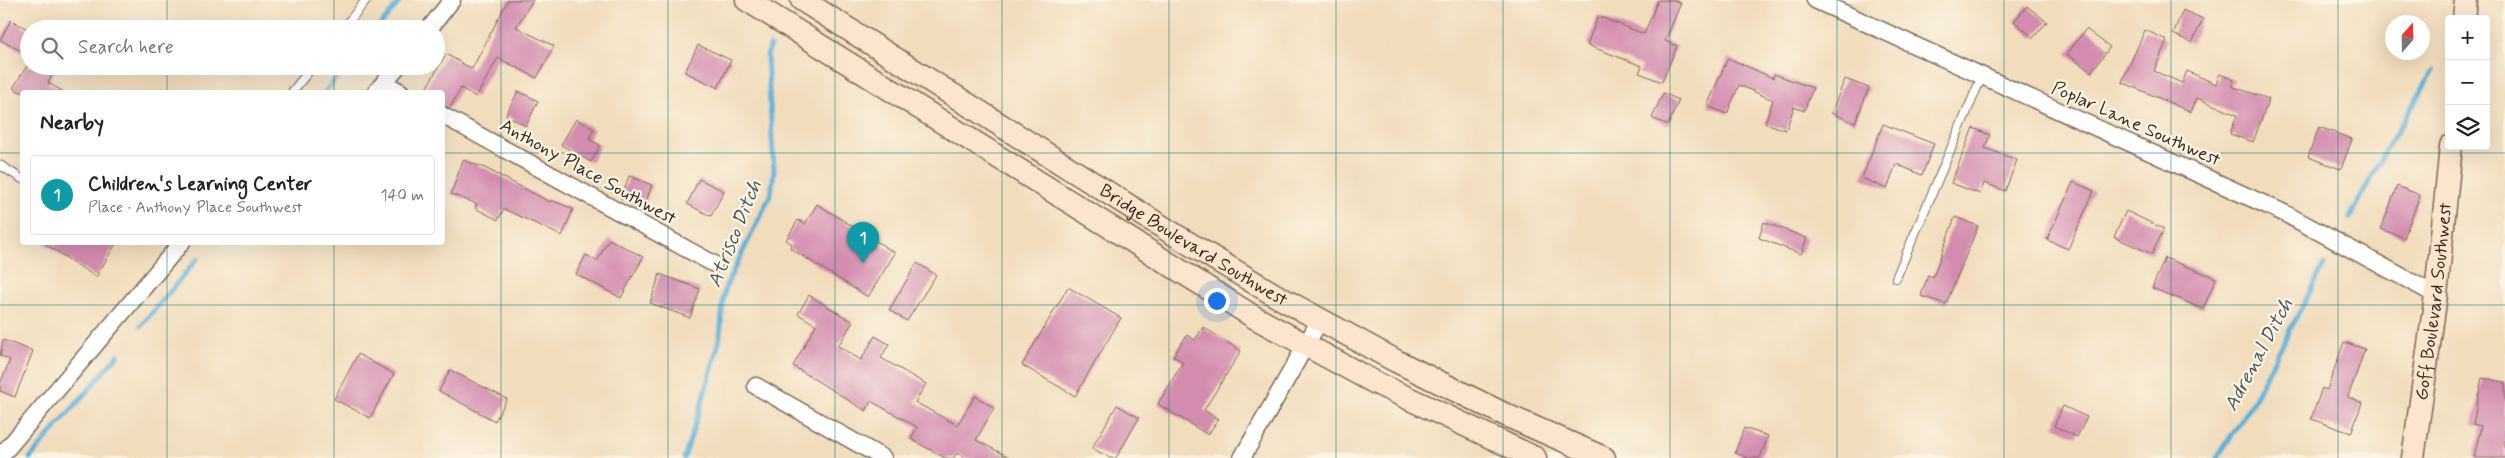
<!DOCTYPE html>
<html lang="en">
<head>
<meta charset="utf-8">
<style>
	body { margin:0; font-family:Mynerve,sans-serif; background:#f2f2f2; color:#202124 }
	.controls { position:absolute; right:15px; top:15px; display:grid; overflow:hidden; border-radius:5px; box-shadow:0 5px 20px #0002 }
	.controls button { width:45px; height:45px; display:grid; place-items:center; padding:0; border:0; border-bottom:1px solid #e0e0e0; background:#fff; color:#202124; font:25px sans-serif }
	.compass { position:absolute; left:2385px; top:15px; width:45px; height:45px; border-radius:50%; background:#fff; box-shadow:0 5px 20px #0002; rotate:20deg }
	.you { position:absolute; left:1216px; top:300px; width:18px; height:18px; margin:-12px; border:4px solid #fff; border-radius:50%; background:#1a73e8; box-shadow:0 0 0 8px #1a73e833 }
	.badge { display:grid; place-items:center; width:32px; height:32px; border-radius:50%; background:#b5179e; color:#fff; font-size:16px; font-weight:700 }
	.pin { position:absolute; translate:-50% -41px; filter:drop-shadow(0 1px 2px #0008) }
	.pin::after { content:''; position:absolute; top:26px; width:18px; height:15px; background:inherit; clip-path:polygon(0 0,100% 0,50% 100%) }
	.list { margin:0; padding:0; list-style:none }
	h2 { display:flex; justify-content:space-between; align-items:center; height:65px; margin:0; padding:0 20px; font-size:21px }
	h2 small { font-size:16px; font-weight:400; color:#757577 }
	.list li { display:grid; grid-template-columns:32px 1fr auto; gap:15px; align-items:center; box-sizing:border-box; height:80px; margin:0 10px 10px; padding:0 10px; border:1px solid #e0e0e0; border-radius:5px }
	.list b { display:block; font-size:19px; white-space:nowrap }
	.list p { margin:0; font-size:16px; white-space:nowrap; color:#757577 }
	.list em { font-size:16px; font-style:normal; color:#757577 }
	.icon { flex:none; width:28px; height:28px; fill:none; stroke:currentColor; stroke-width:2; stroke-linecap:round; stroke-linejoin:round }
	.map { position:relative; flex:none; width:2505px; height:458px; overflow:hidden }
	.search { position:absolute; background:#fff; box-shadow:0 5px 20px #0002; left:20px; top:20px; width:425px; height:55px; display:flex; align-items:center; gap:12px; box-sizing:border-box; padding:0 18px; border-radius:28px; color:#757577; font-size:19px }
	.panel { position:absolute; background:#fff; box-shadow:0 5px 20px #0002; left:20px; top:90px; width:425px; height:155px; border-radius:5px }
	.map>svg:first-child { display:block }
</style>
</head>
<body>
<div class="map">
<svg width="2505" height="458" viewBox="0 0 2505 458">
	<rect width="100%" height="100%" fill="#fcf5e5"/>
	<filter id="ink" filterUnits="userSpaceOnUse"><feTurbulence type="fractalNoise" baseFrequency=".02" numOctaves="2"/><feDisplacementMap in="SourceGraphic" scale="10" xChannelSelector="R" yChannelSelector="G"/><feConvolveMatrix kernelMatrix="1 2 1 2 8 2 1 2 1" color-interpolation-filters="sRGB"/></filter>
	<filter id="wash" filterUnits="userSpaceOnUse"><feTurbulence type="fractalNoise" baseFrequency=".0096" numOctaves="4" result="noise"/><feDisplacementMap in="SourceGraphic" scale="20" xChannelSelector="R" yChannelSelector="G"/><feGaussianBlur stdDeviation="1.12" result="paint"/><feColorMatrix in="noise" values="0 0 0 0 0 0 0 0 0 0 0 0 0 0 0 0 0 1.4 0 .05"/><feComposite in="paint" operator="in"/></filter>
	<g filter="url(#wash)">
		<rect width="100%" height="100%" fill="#f1dcbb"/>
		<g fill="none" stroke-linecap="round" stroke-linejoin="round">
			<g stroke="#5db0d9" stroke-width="5">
				<path d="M377,29l24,-29"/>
				<path d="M325,92l21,-26"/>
				<path d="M2350,218l38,-72 45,-75"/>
				<path d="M141,326l57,-68"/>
				<path d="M30,458l88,-103"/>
				<path d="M684,458c13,-39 26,-78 35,-118 4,-18 2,-36 7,-54l45,-92 3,-23 -7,-115 3,-10"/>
				<path d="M2217,458l31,-48 76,-145"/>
			</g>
		</g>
		<g id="blocks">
			<g fill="#d38baf">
				<path d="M508,0h25l-17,27 38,19 -17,32 -39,-20 -22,39 -15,-9 -11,20 -8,-3v-13h-18l22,-38 26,15z"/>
				<path d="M1658,0h15l8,3 -16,38 12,5 -15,36 -23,-9 3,-7 -55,-21 11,-29 46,18z"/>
				<path d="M2027,6l20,16 -14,16 -19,-17z"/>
				<path d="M2183,10l20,9 -11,24 -19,-9z"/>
				<path d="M11,20l18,10v25l-29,-15z"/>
				<path d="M2086,29l24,18 -19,25 -24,-18z"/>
				<path d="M2145,30l22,10 -13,31 28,12 5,-12 29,13 4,-10 14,6 -3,6 38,13 -16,43 -23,-8 7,-19 -40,-17 -6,14 -69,-30z"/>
				<path d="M698,45l33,15 -13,28 -33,-16z"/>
				<path d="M1728,58l45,20 1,-4 39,14 -9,23 -10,-4 -8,23 -21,-7 8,-23 -34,-15 -12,29 -20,-8z"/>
				<path d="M27,66h30l-9,17 16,9h-44l-7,-4z"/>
				<path d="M1845,79l24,9 -14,35 -24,-10z"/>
				<path d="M518,91l20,10 -12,25 -20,-11z"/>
				<path d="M1663,93l16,7 -11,25 -16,-7z"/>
				<path d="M576,119l18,10 -5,10 11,6 -9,17 -30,-17z"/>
				<path d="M1883,124l51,20 -12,31 -26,-11 -9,25 -25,-11z"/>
				<path d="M2319,127l33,12 -11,30 -33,-12z"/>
				<path d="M1973,128l17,7 -5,13 32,12 -12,31 -21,-8 -4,11 -29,-11z"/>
				<path d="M463,160l22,8 65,34 1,-2 22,9 -11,27 -58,-27 -6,11 -23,-12 2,-4 -26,-10z"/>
				<path d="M629,176l23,9 -8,22 -23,-8z"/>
				<path d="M699,179l25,12 -13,25 -24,-12z"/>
				<path d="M2073,182l21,9 -26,58 -21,-9z"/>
				<path d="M2397,186l23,9 -16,43 -23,-9z"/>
				<path d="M817,204l78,49 -27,44 -78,-49 2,-4 -6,-4 12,-20 7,4z"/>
				<path d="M2126,211l38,18 -12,25 -38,-17z"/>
				<path d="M1955,217l23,9 -32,78 -25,-8 7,-21 5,2z"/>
				<path d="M1764,222l43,16 -6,16 -42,-16z"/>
				<path d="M609,239l34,18 -22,41 -45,-24 10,-19 11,6z"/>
				<path d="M42,242h75l-21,35z"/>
				<path d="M2165,258l51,20 -13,31 -51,-21z"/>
				<path d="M917,263l19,12 -29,46 -18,-11z"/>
				<path d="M660,274l40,15 -10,29 -40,-15z"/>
				<path d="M1068,287l53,31 -46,78 -53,-31z"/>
				<path d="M809,295l44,27 -15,24 23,14 14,-24 14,8 -8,14 45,26 -11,18 42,23 18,-29 19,12 -18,32 35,18h-45l-9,-5 -3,5h-9l-34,-19 6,-12 -46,-26 -5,10 -73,-45 23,-41 -18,-11z"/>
				<path d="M1203,327l38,24 -37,59 14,9 -10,16 -50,-31 25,-42 -10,-6 14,-21 8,5z"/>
				<path d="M3,340l30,11 -18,46 -15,-6v-7l10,-24 -10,-4z"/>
				<path d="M2344,342l21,7 -17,48 14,6 -11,30 -40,-14 11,-31 5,2z"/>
				<path d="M358,354l36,20 -24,44 -36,-19z"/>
				<path d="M450,370l57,29 -12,22 -56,-30z"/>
				<path d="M2482,378l23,4v76h-31l7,-32 -8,-2z"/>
				<path d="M1117,405l22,13 -23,40h-6l-18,-10z"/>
				<path d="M2063,406l24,11 -10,20 -23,-11z"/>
				<path d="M1744,428l24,8 -8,22h-12l-13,-5z"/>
			</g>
		</g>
	</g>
	<g filter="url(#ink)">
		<use href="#blocks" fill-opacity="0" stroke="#7b6855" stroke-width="1"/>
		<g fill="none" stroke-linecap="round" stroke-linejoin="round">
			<g stroke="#7b6855" stroke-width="10">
				<g id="lane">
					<path d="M343,29l23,-29"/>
					<path d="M292,92l21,-26"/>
					<path d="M0,165l22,14"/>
					<path d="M1896,278l86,-202"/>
				</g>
			</g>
			<g stroke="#7b6855" stroke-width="19">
				<g id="street">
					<path d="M1815,0l469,213 152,82"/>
					<path d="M429,29l23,-29"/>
					<path d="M384,83l17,9"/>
					<path d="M376,92l22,-26"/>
					<path d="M442,115l272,149"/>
					<path d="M756,386l127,72"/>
					<path d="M0,457l182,-215"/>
					<path d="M1242,458l78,-138"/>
				</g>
			</g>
			<g stroke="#7b6855" stroke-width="25">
				<g id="secondary">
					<path d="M747,0l507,317 122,66 159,75"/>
					<path id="s1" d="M802,0l378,238 95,57 121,66 114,56 94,41"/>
					<path d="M2464,19l2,-19"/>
					<path id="s2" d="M2413,458l23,-163 15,-149"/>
				</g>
			</g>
			<use href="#lane" stroke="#fff" stroke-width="8"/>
			<use href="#street" stroke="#fff" stroke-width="16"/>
			<use href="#secondary" stroke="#fbe5cf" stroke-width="22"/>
		</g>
	</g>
	<path fill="none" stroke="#0f766e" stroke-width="1" stroke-opacity="0.55" d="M167,0v29M334,0v29M501,0v458M668,0v458M835,0v458M1002,0v458M1169,0v458M1336,0v458M1503,0v458M1670,0v458M1837,0v458M2004,0v458M2171,0v458M2338,0v458M167,66v26M334,66v26M0,153h22M442,153h2063M167,242v216M334,242v216M0,305h2505"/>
	<g text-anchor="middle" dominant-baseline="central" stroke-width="4.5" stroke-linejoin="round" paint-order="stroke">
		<g font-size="19" fill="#3b2a1e" stroke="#fcf5e5">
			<text transform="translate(2136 124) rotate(24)">Poplar Lane Southwest</text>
			<text transform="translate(588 172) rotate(29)">Anthony Place Southwest</text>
			<text stroke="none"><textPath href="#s1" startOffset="462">Bridge Boulevard Southwest</textPath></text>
			<text stroke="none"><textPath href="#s2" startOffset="158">Goff Boulevard Southwest</textPath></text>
		</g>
		<g font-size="20" font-style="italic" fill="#47595f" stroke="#fcf5e5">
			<text transform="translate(735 234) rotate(-68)">Atrisco Ditch</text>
			<text transform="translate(2259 355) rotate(-62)">Adrenal Ditch</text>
		</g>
	</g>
</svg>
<div class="controls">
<button>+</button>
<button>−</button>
<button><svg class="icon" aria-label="layers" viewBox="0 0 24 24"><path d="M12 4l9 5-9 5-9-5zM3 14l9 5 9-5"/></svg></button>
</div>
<svg class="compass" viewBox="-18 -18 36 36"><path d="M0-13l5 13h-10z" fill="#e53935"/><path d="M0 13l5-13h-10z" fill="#757577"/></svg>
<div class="you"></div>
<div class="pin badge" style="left:863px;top:263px;background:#0f9aa8">1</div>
<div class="search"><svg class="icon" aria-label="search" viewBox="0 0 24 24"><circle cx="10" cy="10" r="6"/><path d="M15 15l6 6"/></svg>Search here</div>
<section class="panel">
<h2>Nearby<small></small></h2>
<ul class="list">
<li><span class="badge" style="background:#0f9aa8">1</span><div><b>Children's Learning Center</b><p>Place · Anthony Place Southwest</p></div><em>140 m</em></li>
</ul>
</section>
</div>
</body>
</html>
